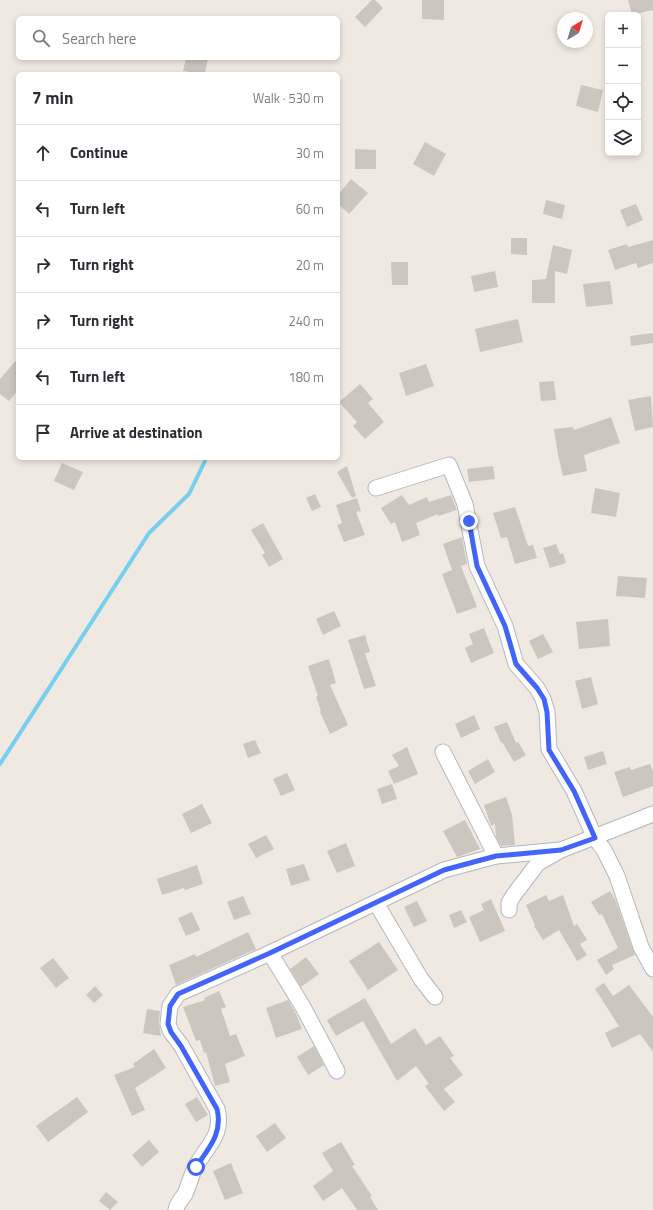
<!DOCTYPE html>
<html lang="en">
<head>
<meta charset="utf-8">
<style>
	body { margin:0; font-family:"Titillium Web",sans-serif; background:#f7f7f7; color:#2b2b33 }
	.controls { position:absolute; right:12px; top:12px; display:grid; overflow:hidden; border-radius:6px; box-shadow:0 2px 6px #0003 }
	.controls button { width:36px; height:36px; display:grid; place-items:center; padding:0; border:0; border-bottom:1px solid #e1e1e2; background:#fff; color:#2b2b33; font:20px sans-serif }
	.compass { position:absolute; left:557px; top:12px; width:36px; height:36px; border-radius:50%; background:#fff; box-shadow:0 2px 6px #0003; rotate:38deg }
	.stop { position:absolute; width:12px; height:12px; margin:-9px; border:3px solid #4264fb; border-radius:50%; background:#fff }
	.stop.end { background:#4264fb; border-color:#fff; box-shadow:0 1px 4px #0008 }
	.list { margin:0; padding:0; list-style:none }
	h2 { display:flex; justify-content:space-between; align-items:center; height:52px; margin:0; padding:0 16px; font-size:17px }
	h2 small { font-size:13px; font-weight:400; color:#7c7c81 }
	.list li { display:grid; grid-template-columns:26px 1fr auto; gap:12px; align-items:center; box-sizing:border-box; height:56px; padding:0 16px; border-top:1px solid #e1e1e2 }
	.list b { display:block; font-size:15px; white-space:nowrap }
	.list em { font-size:13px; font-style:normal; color:#7c7c81 }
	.icon { flex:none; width:22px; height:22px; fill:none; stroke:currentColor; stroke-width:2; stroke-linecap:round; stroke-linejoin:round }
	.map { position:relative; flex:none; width:653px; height:1210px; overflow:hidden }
	.search { position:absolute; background:#fff; box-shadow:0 2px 6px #0003; left:16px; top:16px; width:324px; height:44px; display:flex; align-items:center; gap:10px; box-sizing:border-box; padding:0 14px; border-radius:6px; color:#7c7c81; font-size:15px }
	.panel { position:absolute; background:#fff; box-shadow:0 2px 6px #0003; left:16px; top:72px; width:324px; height:388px; border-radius:6px }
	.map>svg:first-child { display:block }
</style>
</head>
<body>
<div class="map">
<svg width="653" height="1210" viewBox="0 0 653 1210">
	<rect width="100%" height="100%" fill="#efe9e1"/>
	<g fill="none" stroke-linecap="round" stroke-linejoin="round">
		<path stroke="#75cff0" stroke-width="4" d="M0,764l149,-231 40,-39 16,-33"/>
	</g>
	<g fill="#cbc7bf">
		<path d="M372,0h3l8,8 -18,19 -10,-10z"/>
		<path d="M422,0h22v20l-22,-1z"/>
		<path d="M628,0h25v10l-21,5z"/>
		<path d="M186,58h22l-3,16 -22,-3z"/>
		<path d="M581,85l22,5 -5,22 -22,-6z"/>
		<path d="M425,142l21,12 -12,22 -21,-12z"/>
		<path d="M355,149l21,1v19h-21z"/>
		<path d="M351,179l17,14 -19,21 -11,-10v-9z"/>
		<path d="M546,200l19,5 -3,14 -19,-5z"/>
		<path d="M636,204l7,16 -16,7 -7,-17z"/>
		<path d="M511,238h16v17l-16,-1z"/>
		<path d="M653,240v23l-15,5 -2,-5 -21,7 -7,-20 19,-6 1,3z"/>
		<path d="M553,245l19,5 -5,24 -12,-3v32h-23v-23l14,-1z"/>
		<path d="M391,262h17v23h-16z"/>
		<path d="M495,271l3,16 -24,5 -3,-16z"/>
		<path d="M610,281l3,23 -27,3 -3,-23z"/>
		<path d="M518,319l5,23 -43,10 -5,-23z"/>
		<path d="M653,333v10l-22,3 -1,-10z"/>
		<path d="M18,358v32l-9,11 -9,-7v-15z"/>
		<path d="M426,364l8,22 -28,10 -7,-23z"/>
		<path d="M554,381l2,19 -15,1 -2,-19z"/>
		<path d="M360,384l13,15 -5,4 16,19 -19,17 -12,-13 4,-4 -18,-20z"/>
		<path d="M651,396l2,31 -18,4 -7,-31z"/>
		<path d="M611,417l9,26 -36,12 3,16 -24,5 -5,-21 -4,-26 19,-2 1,3z"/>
		<path d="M62,463l21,9 -9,18 -20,-9z"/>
		<path d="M347,466l9,30 -4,2 -15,-26z"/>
		<path d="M493,466l2,13 -26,3 -2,-13z"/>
		<path d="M595,488l25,5 -4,24 -25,-4z"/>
		<path d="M315,494l6,13 -9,4 -6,-13z"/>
		<path d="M402,495l7,10 18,-8 2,5 22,-7 6,15 -19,6v-2l-22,9 4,12 -18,7 -7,-20 -4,2 -10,-16z"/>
		<path d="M357,498l4,13 -5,1 9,23 -21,7 -7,-17 5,-2 -6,-18z"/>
		<path d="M515,507l13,39 5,-1 4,13 -22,6 -8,-27 -6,1 -8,-25z"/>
		<path d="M263,523l20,36 -14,8 -7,-12 3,-2 -14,-23z"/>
		<path d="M462,537l5,27 -6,2 16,41 -20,7 -15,-40 10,-4 -9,-26z"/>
		<path d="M556,544l4,10 3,-1 3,10 -16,5 -7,-20z"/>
		<path d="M618,576l29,2 -2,20 -29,-2z"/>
		<path d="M334,611l7,15 -18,9 -7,-16z"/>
		<path d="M608,619l2,27 -31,3 -3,-27z"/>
		<path d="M484,628l10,25 -23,10 -6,-15 8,-4 -4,-10z"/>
		<path d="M543,634l10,18 -15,7 -9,-18z"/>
		<path d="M365,635l5,17 -5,1 11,33 -12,3 -16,-49z"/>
		<path d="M329,659l7,24 -6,2 18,40 -18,9 -10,-22 1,-1 -5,-14 2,-1 -10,-30z"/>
		<path d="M591,677l7,27 -16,5 -7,-28z"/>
		<path d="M474,715l6,14 -19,9 -6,-14z"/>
		<path d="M507,722l9,21 2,-1 8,13 -12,7 -12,-20 -1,1 -7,-16z"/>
		<path d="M255,740l6,13 -13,5 -5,-14z"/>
		<path d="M407,747l11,27 -24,10 -6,-13 11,-5 -7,-11z"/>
		<path d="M603,751l4,13 -19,6 -4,-13z"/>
		<path d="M488,759l7,13 -20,12 -7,-13z"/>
		<path d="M650,764l3,7v15l-30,11 -9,-25 16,-5 1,3z"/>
		<path d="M287,773l8,17 -14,6 -8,-17z"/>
		<path d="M392,784l5,15 -15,5 -5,-15z"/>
		<path d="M506,797l6,18 3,30 -14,1 -5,-9 -1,-13 -4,2 -7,-21z"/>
		<path d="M202,804l10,19 -21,10 -9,-19z"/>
		<path d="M465,820l15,29 -23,8 -14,-26z"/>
		<path d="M266,835l8,14 -18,9 -8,-14z"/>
		<path d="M346,843l9,23 -18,7 -10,-22z"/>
		<path d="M304,864l6,16 -19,6 -5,-17z"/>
		<path d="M197,865l6,19 -18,6 -1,-2 -22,7 -5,-16z"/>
		<path d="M610,891l5,8 20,56 -23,10 2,4 -8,6 -9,-15 21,-12 -16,-34 -3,1 -8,-13z"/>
		<path d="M546,895l3,6 14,-6 11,31 3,-2 10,16 -7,4 7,11 -10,6 -18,-31 -16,10 -9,-14 1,-1 -9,-20z"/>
		<path d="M243,896l8,18 -17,6 -7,-18z"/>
		<path d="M491,899l14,32 -25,11 -11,-25 15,-7 -3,-6z"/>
		<path d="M417,901l10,20 -13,6 -10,-20z"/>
		<path d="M461,910l6,12 -13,6 -5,-13z"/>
		<path d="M192,912l8,18 -14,6 -8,-18z"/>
		<path d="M248,932l8,17 -80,36 -7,-20 26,-11 1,3z"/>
		<path d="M379,942l19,28 -30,20 -19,-29z"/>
		<path d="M306,957l13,17 -18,13 -11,-18z"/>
		<path d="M53,958l16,20 -13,10 -16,-20z"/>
		<path d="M604,983l9,13 16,-11 24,32v35l-13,-18 -28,14 -7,-15 14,-7 -24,-37z"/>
		<path d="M95,986l8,9 -9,8 -8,-8z"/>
		<path d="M219,991l7,16 -5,2 9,27 6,-2 9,22 -20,8 5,18 -15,4 -9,-34 -2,1 -4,-13 -4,1 -13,-34 22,-7 -1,-2z"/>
		<path d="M365,998l26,46 24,-16 11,17 14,-9 14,20 -4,2 13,17 -19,14 11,13 -11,9 -19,-25 4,-2 -13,-18 -19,15 -34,-60 -27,15 -9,-16z"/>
		<path d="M288,1000l8,14 6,15 -26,9 -10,-30z"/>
		<path d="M147,1009l13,2 -1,12 2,13 -18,-3z"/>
		<path d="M314,1046l10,19 -16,10 -11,-18z"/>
		<path d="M154,1049l12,19 -31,20 10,22 -13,6 -18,-41 21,-8 -2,-3z"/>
		<path d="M77,1097l11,15 -40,30 -12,-16z"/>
		<path d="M197,1097l11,18 -12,7 -11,-18z"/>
		<path d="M275,1123l11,15 -19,14 -11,-16z"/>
		<path d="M149,1140l10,12 -17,15 -10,-12z"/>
		<path d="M341,1142l14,23 -3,1 20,30 -2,1 8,13h-21l-15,-22 -19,13 -10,-15 20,-15 -11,-18z"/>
		<path d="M231,1163l12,30 -18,7 -12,-29z"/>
		<path d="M106,1192l12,10 -8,8 -11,-9z"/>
	</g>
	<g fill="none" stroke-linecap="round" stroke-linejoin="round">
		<g stroke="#b4b7c1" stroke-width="17">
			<g id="street">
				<path d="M376,488l73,-23 16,39 12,62 28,60 11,38 21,24 6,11 4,13 2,37 25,42 21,47 9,12 13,26 24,71 12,22"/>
				<path d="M443,752l53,104"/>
				<path d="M376,903l45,76 14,18"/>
				<path d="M509,910v-7l4,-7 25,-33 23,-13 92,-36"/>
				<path d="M270,953l33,54 34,64"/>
				<path d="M176,1210c1,-7 5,-10 9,-16 4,-9 6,-18 10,-26 11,-22 29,-32 22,-59l-36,-64 -10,-13 -3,-8 2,-18 8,-12 92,-41 174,-83 52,-14 65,-6"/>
			</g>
		</g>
		<use href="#street" stroke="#fff" stroke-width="15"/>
	</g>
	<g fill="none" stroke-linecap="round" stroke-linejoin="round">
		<path stroke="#4264fb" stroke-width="5" d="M196,1167c13,-19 27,-34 21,-58l-36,-63 -10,-14 -3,-8 2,-18 8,-12 92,-41 174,-83 52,-14 65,-6 34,-12 -21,-47 -25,-41 -2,-38 -3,-13 -7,-11 -21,-24 -11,-38 -28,-60 -8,-45"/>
	</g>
</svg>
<div class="controls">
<button>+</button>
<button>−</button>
<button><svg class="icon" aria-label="locate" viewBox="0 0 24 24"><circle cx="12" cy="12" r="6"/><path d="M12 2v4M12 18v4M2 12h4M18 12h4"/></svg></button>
<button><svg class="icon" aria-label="layers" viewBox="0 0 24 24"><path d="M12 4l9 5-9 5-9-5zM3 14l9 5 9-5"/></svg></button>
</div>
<svg class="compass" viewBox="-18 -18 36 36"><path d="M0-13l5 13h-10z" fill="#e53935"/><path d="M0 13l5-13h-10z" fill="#7c7c81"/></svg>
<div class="stop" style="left:196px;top:1167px"></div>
<div class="stop end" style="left:469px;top:521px"></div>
<div class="search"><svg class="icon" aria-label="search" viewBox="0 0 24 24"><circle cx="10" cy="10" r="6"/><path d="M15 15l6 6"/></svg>Search here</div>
<section class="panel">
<h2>7 min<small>Walk · 530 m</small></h2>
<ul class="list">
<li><svg class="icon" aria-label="ahead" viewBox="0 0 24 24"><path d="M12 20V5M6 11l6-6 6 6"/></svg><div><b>Continue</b></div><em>30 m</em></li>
<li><svg class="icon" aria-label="left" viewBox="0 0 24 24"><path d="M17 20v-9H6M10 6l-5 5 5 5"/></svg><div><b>Turn left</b></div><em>60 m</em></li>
<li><svg class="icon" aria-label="right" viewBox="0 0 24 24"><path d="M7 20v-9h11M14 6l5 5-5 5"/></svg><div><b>Turn right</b></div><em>20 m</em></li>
<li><svg class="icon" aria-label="right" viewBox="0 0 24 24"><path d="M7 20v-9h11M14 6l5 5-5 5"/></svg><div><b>Turn right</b></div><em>240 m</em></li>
<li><svg class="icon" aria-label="left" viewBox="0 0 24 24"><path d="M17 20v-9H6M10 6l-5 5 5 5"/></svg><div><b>Turn left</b></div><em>180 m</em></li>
<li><svg class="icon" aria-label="arrive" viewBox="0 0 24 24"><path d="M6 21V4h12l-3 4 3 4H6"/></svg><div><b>Arrive at destination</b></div></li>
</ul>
</section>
</div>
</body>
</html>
